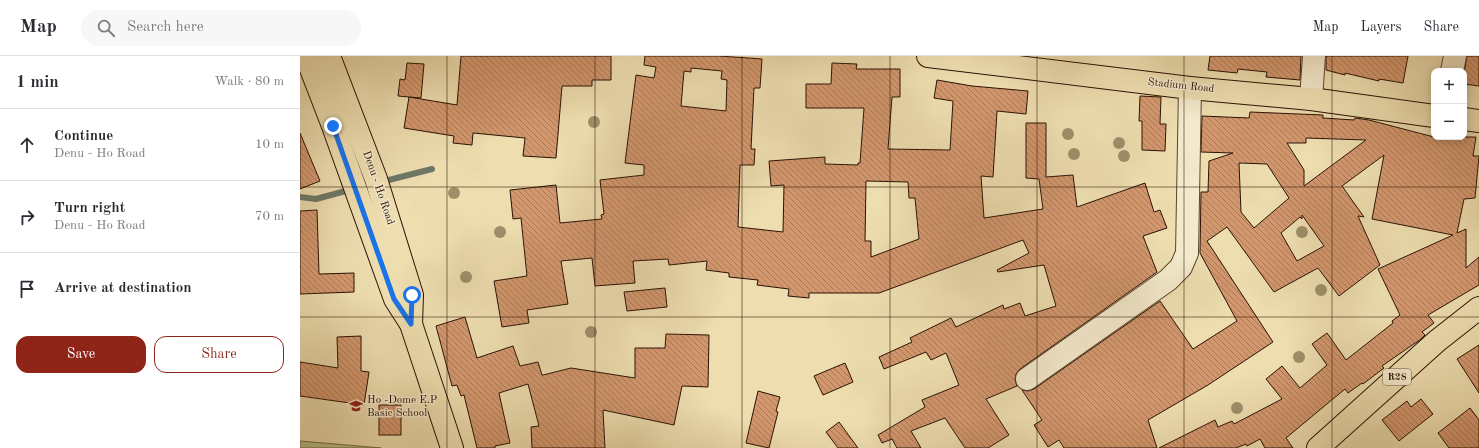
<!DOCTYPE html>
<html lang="en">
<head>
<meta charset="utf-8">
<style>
	body { margin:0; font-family:"Old Standard TT",serif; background:#f7f7f7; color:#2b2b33 }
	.controls { position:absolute; right:12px; top:12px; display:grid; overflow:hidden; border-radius:8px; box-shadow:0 2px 10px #0003 }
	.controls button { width:36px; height:36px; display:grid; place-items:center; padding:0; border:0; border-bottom:1px solid #e1e1e2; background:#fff; color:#2b2b33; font:20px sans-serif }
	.stop { position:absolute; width:12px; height:12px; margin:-9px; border:3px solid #1a73e8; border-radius:50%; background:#fff }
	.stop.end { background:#1a73e8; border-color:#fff; box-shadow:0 1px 4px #0008 }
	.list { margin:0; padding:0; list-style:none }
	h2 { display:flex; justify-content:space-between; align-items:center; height:52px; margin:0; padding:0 16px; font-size:17px }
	h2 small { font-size:13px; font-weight:400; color:#7c7c81 }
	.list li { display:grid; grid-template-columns:26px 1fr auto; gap:12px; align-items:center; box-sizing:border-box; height:72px; padding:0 16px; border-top:1px solid #e1e1e2 }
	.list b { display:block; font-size:15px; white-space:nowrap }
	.list p { margin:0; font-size:13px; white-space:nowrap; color:#7c7c81 }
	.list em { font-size:13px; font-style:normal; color:#7c7c81 }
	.actions { display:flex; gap:8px; padding:12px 16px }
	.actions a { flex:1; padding:9px 0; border:1px solid #8f2418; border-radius:12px; text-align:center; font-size:14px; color:#8f2418 }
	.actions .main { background:#8f2418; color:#fff }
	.icon { flex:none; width:22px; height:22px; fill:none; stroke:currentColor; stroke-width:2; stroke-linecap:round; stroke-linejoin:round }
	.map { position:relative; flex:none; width:1179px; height:392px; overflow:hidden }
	header { display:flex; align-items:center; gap:24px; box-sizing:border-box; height:56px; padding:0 20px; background:#fff; border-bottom:1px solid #e1e1e2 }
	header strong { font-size:19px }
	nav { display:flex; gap:22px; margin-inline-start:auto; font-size:14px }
	.search { width:280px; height:36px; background:#f7f7f7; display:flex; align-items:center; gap:10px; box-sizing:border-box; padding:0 14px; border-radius:22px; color:#7c7c81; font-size:15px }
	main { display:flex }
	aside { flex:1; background:#fff }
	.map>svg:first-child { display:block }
</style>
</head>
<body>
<header>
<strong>Map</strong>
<div class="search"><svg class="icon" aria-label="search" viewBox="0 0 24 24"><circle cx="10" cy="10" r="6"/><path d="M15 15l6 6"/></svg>Search here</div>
<nav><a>Map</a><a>Layers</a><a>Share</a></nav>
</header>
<main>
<aside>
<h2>1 min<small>Walk · 80 m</small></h2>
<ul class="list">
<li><svg class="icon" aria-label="ahead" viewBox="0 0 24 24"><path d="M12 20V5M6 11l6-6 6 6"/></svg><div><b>Continue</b><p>Denu - Ho Road</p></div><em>10 m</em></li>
<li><svg class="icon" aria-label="right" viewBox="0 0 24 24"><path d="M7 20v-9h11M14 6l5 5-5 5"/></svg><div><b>Turn right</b><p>Denu - Ho Road</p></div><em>70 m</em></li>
<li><svg class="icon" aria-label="arrive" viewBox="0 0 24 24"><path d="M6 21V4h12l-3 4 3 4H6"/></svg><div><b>Arrive at destination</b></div></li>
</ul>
<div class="actions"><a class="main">Save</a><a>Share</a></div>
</aside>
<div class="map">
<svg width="1179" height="392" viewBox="0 0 1179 392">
	<defs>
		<pattern id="building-back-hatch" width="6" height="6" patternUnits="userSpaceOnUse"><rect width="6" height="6" fill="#d3976e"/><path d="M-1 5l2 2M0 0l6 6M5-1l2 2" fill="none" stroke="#ab7a58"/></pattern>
	</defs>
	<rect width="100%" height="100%" fill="#edddaf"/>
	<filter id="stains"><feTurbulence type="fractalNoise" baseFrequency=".005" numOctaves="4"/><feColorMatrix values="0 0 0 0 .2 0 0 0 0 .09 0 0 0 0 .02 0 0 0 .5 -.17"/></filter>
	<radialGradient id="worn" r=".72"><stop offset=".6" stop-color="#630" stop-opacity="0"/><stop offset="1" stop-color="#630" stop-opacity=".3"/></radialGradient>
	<path fill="#bbc088" stroke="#736946" d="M0,385l81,7h-81z"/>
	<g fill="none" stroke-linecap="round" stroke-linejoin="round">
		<g stroke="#6e7866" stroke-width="6">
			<path d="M81,126l51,-13"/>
			<path d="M0,141l16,2 37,-10"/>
		</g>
	</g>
	<g fill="url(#building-back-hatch)" stroke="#2b1204" fill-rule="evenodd">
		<path d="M161,0h150v24h-19v6h-30l-6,72 -33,-2 2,-18 -52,-5 -1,12 -19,-2 1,-7 -50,-8 5,-31 48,8z"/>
		<path d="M345,0h74l43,3 -2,29h-6l-3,61h4l-1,16h-14l-2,62 45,5 1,-47 -13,1 -2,-25 56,-4v7l33,1v-2h2l4,-55h-58v-24h25l1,-21 25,1 -1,5h44v28h-8l-4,52 62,1 3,-49 -19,-3 3,-18 35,6 56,5 -2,23 -29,-3 -4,66 -12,-1 3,42 59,-9 -4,-30 -13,-1v-55h20v54l27,-2 4,32 68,-24 9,29 6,-2 7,18 -24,8 14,36 -137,97 -4,5 -1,6 2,6 -31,13 23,36 -21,13h-23l-20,-30 -34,13 10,17h-24l-5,-9 -10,4 -4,-8 47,-28 -3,-7 37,-15 -13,-32 -15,7 -5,-8 -42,17 -5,-12 33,-15 -2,-4 41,-20 5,9 47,-22 1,4 16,-6 5,13 31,-10 -12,-41 -46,7 -1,-2 32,-17 -6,-13 -144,53h-70v5l-21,-2 1,-7 -32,-4 1,-5 -29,-3v-4l-23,-3 1,-9 -38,4 -1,-6 -35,2 2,22 -40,3 -3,-28 -31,3 7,43 -41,6 2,13 -27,4 -8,-46 33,-5 -6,-58 -8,1 -3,-29 46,-5 4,38 42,-4 -1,-4 3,-1 -4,-34 44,-5v-10l-19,-2 11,-88 18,3 2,-11 -12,-2zM391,12l31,3 -1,8 6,1 -1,31 -45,-5 3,-35 7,1zM566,125l42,1 1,16h6l4,41 -48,18v-16h-6z"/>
		<path d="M910,0h91l-1,24 -34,-3 1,-5 -29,-3 -1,4 -29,-3z"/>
		<path d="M1026,0h82l-5,27 -24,-4v2l-34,-8v2l-19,-5z"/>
		<path d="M1167,0h12v30l-15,-2v-10z"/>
		<path d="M107,7l17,1 -3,34 -23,-2 2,-17 5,1z"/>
		<path d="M840,40l21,1 -1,27h6l-1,27 -23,-1v-29h-3z"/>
		<path d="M950,56l73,3v3l31,2 1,-2 14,2 65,17h42l-3,19h6l-4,42 -11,1 -7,34 9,-4v39l13,-11v28l-51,30 6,8 -12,9 3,3 -4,4 -39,27 2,2 -21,16 -1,-1 -14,10 -3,-4 -59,49 7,10h-28l-5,-9 -13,7 -1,-2 -10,4h-77l56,-28 3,7 14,-6 2,3 48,-25 -16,-20 16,-13 18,22 27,-23 -15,-21 15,-11 19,27 47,-37 -1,-2 8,-6 -22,-46 75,-34 -81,-16 12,-64 -42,31 22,31 -6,-1 22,49 -41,31 -21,-28 -44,24 -47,-65 -20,14 66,101 -65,43 -60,35 9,28h-93l-5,-8 -11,7 -14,-22 8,-5 -20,-30 6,1 6,-2 126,-88 33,48 44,-28 -37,-68 1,-61h7l1,-31 24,-8 -32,-1 1,-36 47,2zM1006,82l60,2 -62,46v-16l-17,-27h19zM939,107l28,1 22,34 -35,30 -13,-16zM1002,159l22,31 -27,15 -16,-28 19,-16 2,2z"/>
		<path d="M0,77l20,48 -20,8z"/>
		<path d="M17,154l2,64 35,-1v19l-54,2v-83z"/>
		<path d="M365,232l2,19 -40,4 -3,-19z"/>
		<path d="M165,261l12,41 36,-12 7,20 18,-4 4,13h1l28,-7 64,10v-30h30l1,-14 43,1 -1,52 -26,-1 -8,39 -71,-15 2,38h-73l-1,-21 8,-1 -11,-42 -29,9 11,50 -15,3v2h-18l-13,-53 -3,1 -4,-11 -5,1 -16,-60z"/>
		<path d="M61,280v35l8,1 -5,33 -64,-9v-34l38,6 -1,-31z"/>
		<path d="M1179,289v48l-22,-34z"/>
		<path d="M545,307l8,19 -30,13 -9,-19z"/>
		<path d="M458,335l22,6 -4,14 2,1 -9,36 -23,-5z"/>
		<path d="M1121,343l12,15 -34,27 -17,-21 25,-19 4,6z"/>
		<rect x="79" y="349" width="22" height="30"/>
		<path d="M1170,352l9,12v28h-30l-11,-15z"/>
		<path d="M539,366l19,26h-20l-12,-16z"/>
	</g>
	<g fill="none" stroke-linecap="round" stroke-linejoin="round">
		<g stroke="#5c452f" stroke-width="24">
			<g id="minor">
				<path d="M1152,15l3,-15"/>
				<path d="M1011,43l3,-43"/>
				<path d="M727,323l141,-99 13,-13 6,-14 3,-165"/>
			</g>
		</g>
		<g stroke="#2b1204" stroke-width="24">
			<g id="major">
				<path d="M6,0l27,70 62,173 16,25 41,124"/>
				<path d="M29,0l47,123 36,116 -1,29"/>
				<path d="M628,0l262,32 121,11 123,17"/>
				<path d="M1164,63l15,2"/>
				<path d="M1018,392l119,-107 42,-33"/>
			</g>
		</g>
		<use href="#minor" stroke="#f3e9cb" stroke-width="22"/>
		<use href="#major" stroke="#edddaf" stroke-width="22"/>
	</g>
	<g fill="#9e8f6a">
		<circle cx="294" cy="66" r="6"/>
		<circle cx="768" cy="78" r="6"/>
		<circle cx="819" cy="87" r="6"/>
		<circle cx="774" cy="98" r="6"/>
		<circle cx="824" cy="100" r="6"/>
		<circle cx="154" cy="137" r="6"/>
		<circle cx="200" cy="176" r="6"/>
		<circle cx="1002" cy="176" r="6"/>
		<circle cx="166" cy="221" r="6"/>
		<circle cx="1021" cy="234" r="6"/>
		<circle cx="291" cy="276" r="6"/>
		<circle cx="999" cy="301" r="6"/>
		<circle cx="937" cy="352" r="6"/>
	</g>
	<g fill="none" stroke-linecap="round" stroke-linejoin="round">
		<path stroke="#1a73e8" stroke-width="5" d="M33,70l61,173 17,25 1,-29"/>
	</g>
	<path fill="none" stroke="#2b1204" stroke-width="1" stroke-opacity="0.55" d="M147,0v392M295,0v392M442,0v392M590,0v392M737,0v392M884,0v392M1032,0v392M0,131h1179M0,261h1179"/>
	<defs>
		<g id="school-bare" transform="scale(1.08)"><path d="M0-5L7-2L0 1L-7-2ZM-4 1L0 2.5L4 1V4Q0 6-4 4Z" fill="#8f2418" stroke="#f3e9cb" stroke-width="2.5" paint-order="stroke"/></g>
	</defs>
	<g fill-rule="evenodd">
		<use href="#school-bare" x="56" y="350"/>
	</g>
	<g text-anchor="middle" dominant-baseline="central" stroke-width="3" stroke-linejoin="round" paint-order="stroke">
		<rect fill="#f3e9cb" stroke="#675240" stroke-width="1" x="1083" y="313" width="28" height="16" rx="3"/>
		<g font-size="10" font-weight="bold" fill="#2b1204">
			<text x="1097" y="321">R28</text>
		</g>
		<g font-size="11" fill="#2b1204" stroke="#f3e9cb">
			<text transform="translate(881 30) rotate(6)">Stadium Road</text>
			<text transform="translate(78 132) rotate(71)">Denu - Ho Road</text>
		</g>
		<g font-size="11" fill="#2b1204" stroke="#f3e9cb" text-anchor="start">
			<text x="67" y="344">Ho -Dome E.P<tspan x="67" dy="13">Basic School</tspan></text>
		</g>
	</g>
	<rect width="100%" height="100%" filter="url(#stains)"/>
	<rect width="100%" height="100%" fill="url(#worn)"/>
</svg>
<div class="controls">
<button>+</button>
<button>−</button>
</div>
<div class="stop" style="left:112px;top:239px"></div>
<div class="stop end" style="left:33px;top:70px"></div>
</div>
</main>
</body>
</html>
